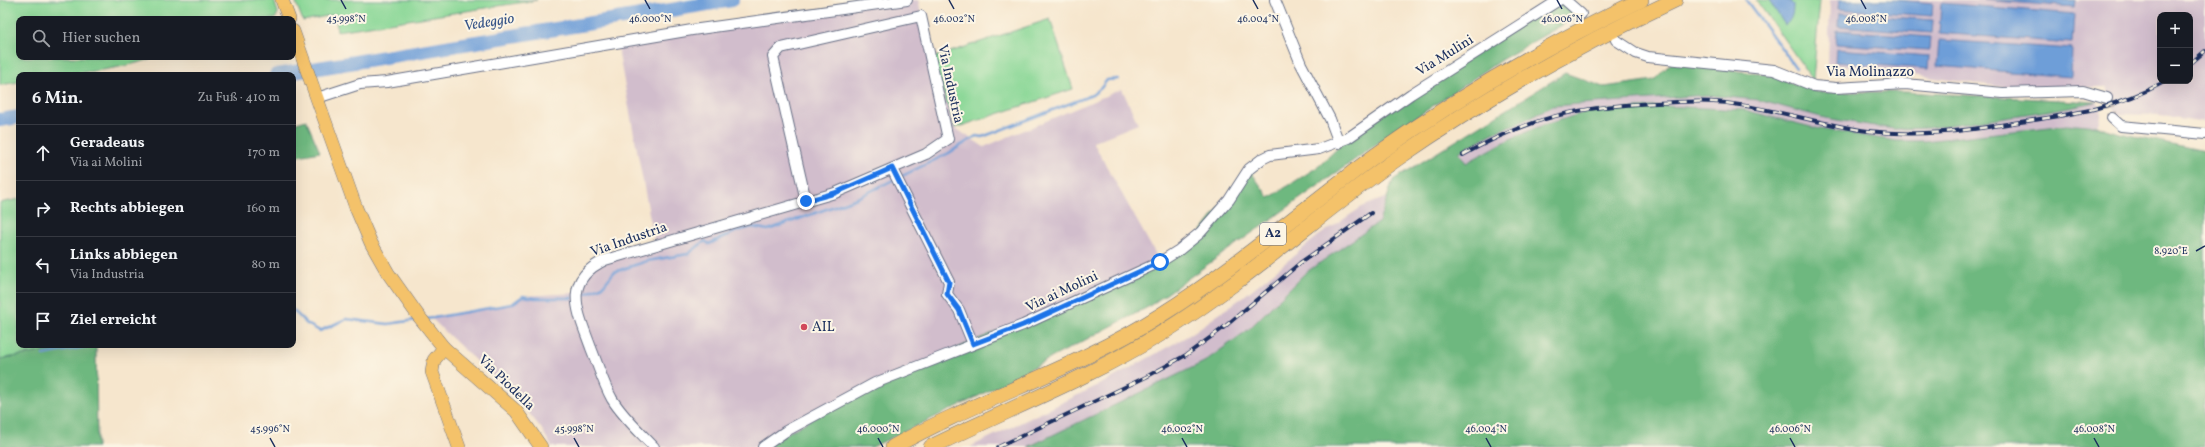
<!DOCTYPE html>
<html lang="de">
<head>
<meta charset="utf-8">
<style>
	body { margin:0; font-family:Vollkorn,serif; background:#242831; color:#f1f3f6 }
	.controls { position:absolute; right:12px; top:12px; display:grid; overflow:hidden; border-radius:8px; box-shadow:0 4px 16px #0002 }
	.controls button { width:36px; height:36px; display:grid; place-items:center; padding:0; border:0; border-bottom:1px solid #363941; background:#171b24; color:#f1f3f6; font:20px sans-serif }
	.stop { position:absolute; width:12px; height:12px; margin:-9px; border:3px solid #1a73e8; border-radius:50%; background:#fff }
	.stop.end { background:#1a73e8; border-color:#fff; box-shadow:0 1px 4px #0008 }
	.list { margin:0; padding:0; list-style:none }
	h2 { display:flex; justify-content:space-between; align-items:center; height:52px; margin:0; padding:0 16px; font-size:17px }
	h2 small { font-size:13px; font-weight:400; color:#9ea1a6 }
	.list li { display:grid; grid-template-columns:26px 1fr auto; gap:12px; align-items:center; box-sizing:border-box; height:56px; padding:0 16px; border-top:1px solid #363941 }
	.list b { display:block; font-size:15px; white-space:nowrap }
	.list p { margin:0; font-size:13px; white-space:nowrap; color:#9ea1a6 }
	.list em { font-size:13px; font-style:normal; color:#9ea1a6 }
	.icon { flex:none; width:22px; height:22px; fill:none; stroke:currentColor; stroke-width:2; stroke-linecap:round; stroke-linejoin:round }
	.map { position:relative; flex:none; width:2205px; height:447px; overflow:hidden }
	.search { position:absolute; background:#171b24; box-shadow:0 4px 16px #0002; left:16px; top:16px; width:280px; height:44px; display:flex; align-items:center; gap:10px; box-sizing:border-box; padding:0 14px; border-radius:8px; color:#9ea1a6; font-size:15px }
	.panel { position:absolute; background:#171b24; box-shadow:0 4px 16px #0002; left:16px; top:72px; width:280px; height:276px; border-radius:8px }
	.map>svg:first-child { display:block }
</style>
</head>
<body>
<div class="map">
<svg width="2205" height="447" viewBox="0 0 2205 447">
	<rect width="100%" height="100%" fill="#fcf5e5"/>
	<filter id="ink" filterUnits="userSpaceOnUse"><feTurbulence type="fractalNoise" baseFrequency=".025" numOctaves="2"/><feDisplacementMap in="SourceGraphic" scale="8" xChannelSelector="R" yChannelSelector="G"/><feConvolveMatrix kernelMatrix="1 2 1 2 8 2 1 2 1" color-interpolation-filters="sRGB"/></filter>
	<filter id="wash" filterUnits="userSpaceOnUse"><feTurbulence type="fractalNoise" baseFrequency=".012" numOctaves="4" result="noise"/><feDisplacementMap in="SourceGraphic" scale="16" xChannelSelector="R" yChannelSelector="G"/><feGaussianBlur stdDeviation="0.9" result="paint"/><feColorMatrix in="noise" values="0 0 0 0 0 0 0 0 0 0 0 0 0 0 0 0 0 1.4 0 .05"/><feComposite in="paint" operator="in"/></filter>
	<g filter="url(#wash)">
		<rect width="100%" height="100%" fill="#f6e6cd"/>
		<g fill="#d1bdcc" fill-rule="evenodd">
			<path d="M906,0h12l14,58 23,70 29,19 138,-58 16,35 -45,18 67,120 -397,185h-211l-11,-19 -17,-21 -93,-89 81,-14 11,-8 53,-3 15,-26 64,-22 -38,-201z"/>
			<path d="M1830,0h375v122l-45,-7 -44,-1 -9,-27 -96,1 -183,-24zM2160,15h30v66h-30z"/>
			<path d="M1707,95l51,5 67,18 104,10 118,-17 49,-9 6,11 -5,13 -21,-2 -151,17h-28l-78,-12 -75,-19 -158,2 -45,14 -31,13 -45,24 -6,-11 36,-20 28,-11 29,-15z"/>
			<path d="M1387,197l-8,25 -74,51 -57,57 -44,32 -176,85h-58l139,-67 82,-46 52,-37 74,-60 45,-30z"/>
		</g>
		<g fill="#89d796" stroke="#52837a">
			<path d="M0,0h274l4,13 -3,6h-256v38h138c-44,15 -92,18 -138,18v7l-19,3z"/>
			<path d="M295,0h242l-200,31 -1,-17 -33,7z"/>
			<path d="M1756,0h64l-7,80z"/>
			<path d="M1050,19l23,70 -118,39 -23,-70z"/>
			<path d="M19,199v146h65l-84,14v-156z"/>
		</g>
		<g fill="#6eb87f" stroke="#44746e">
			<path d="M1557,0l24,14 -80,46 -120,81 -233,166 -179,94 -97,46h-109l112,-64 285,-121 40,-29 49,-64 20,29 50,-32 29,-28z"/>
			<path d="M1671,63l99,12 48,17h87l191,10 -49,9 -118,17 -35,1 -69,-11 -67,-18 -51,-5 -155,11 -29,15 -28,11 -36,20 7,11 44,-24 31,-13 45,-14 77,-6 81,4 75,19 78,12h28l151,-17 21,2 23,7 85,18v296h-1177l176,-85 44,-32 57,-57 74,-51 14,-42 172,-107 39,14 50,-7z"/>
			<path d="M306,120l14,32 -27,5v-33z"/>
			<path d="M84,345h12l1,102h-97v-88z"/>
		</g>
		<g fill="#6e9ed8" stroke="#44669b">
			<path d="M1769,0h20l4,5c0,8 -1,15 -8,20z"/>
			<path d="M1839,0h57l37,3 -1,13 -94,-7z"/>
			<path d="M1983,0h92l-1,7z"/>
			<path d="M1941,3l133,11 -2,29 -133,-10z"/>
			<path d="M1839,13l94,7 -1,13 -94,-7z"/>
			<path d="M1837,30l93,7 -1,13 -93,-6z"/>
			<path d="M1939,40l133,9 -1,28 -134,-11z"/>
			<path d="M1836,49l93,7 -1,13 -93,-7z"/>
		</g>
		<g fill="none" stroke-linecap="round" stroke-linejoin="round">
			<g stroke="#6e9ed8" stroke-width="2.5">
				<path d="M1746,0l50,68"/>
				<path d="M900,177l49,-24 27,-17 6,1 110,-42 9,-7 6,-8 11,-1"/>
				<path d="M580,296l23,-10 11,-14 33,-11 41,-7 17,-13 4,3 28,-13 15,-4 16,3 89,-32 38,-19"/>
				<path d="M293,310l14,14 13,7 26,-12 42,5 28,-4"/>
				<path d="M427,319l85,-15 11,-8 12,2h38"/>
				<path d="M43,355l52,-10"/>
			</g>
			<g stroke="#6e9ed8" stroke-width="14">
				<path d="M276,75l456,-75"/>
				<path d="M0,120l19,-3"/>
			</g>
		</g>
	</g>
	<g filter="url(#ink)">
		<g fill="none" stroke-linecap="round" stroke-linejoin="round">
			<path stroke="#cac1b7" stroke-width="10" stroke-dasharray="10 5" stroke-linecap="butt" d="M2107,98l5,20"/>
			<g stroke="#686f85" stroke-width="12">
				<g id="minor">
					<path d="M1275,0l26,64 29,55 9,24"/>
					<path d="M1565,0l16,14"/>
					<path d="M1616,40l20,13 12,4 126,13 40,16 22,2 69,-4 98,9 80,-2 24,7"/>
					<path d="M317,98l43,-14 27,-2 305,-52 215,-30"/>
					<path d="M2112,118l9,8 84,8"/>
					<path d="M892,169l57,113 -2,12 12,16 14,34"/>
					<path d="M654,447c-14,-15 -31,-30 -42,-48 -9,-16 -14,-34 -21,-51 -13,-36 -30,-67 14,-88l230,-67 91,-39 22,-15 -27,-123 -140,32 -8,9 33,144"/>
					<path d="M763,447l23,-16 89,-48 148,-58 137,-63 19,-12 21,-17 29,-33 20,-31 13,-10 8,-4 49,-6 29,-11 63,-44 148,-94"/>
				</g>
			</g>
			<g stroke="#686f85" stroke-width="14">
				<g id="major">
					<path d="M282,0l7,19"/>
					<path d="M293,31l63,177 15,35 17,30 29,41 27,34 72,63 25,36"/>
					<path d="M444,348l-10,12 -2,12 27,75"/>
				</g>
			</g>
			<g stroke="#686f85" stroke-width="16">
				<g id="highway">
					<path d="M893,447c87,-49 184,-78 268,-132 76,-48 143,-107 215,-160 83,-59 173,-111 265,-155"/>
					<path d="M931,447c77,-38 158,-69 231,-114 84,-52 156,-119 236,-175 88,-61 181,-113 277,-158"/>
				</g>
			</g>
			<use href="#minor" stroke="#fff" stroke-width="10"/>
			<use href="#major" stroke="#f4c26a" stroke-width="13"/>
			<use href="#highway" stroke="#f4c26a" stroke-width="15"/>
			<g stroke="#1b2f5e" stroke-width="4">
				<g id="rail">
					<path d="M2190,64l15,-13"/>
					<path d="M1463,155c67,-38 117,-49 194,-52 25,-1 51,-3 76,1 46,6 90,21 135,27 49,6 97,0 145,-8 55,-8 103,-14 153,-42"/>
					<path d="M998,447l148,-70 40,-22 36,-26 78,-66 71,-50"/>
				</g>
			</g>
			<use href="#rail" stroke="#fcf5e5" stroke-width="2.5" stroke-dasharray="8" stroke-linecap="butt"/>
		</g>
	</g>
	<g fill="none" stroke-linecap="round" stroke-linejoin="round" filter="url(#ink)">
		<path stroke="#1a73e8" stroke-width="5" d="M806,201l29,-8 57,-25 57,114 -2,12 12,16 14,34 50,-19 137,-63"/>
	</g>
	<path fill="none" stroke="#1b2f5e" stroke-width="1.5" d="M341,0l5,9M645,0l5,9M949,0l5,9M1253,0l5,9M1557,0l5,9M1861,0l5,9M2196,251l9,-5M270,438l5,9M574,438l5,9M878,438l5,9M1182,438l5,9M1486,438l5,9M1790,438l5,9M2094,438l5,9"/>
	<circle fill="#d1495b" stroke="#fcf5e5" stroke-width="1.5" cx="804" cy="327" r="4"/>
	<g text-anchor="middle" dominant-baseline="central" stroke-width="4" stroke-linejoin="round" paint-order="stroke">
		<rect fill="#fcf5e5" stroke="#5e6a86" stroke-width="1" x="1260" y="223" width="26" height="22" rx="3"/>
		<g font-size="13" font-weight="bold" fill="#1b2f5e">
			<text x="1273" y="234">A2</text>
		</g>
		<g font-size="14" fill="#1b2f5e" stroke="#fcf5e5">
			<text transform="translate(1445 56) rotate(-32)">Via Mulini</text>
			<text x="1870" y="72">Via Molinazzo</text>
			<text transform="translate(950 84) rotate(78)">Via Industria</text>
			<text transform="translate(629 240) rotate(-19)">Via Industria</text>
			<text transform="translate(1062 292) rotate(-25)">Via ai Molini</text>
			<text transform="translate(506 383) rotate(44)">Via Piodella</text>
		</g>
		<g font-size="14" fill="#1b2f5e" stroke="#fcf5e5" text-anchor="start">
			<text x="812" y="327">AIL</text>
		</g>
		<g font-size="15" font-style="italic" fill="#385689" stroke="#fcf5e5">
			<text transform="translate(489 23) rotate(-9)">Vedeggio</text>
		</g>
	</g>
	<g font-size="10" text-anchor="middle" fill="#1b2f5e" stroke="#fcf5e5" stroke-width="4" stroke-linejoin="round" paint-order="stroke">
		<text x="346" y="22">45.998°N</text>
		<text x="650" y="22">46.000°N</text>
		<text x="954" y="22">46.002°N</text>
		<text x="1258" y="22">46.004°N</text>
		<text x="1562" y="22">46.006°N</text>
		<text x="1866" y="22">46.008°N</text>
		<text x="2171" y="254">8.920°E</text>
		<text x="270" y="432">45.996°N</text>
		<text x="574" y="432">45.998°N</text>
		<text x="878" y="432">46.000°N</text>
		<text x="1182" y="432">46.002°N</text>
		<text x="1486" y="432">46.004°N</text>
		<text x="1790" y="432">46.006°N</text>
		<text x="2094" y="432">46.008°N</text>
	</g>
</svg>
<div class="controls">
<button>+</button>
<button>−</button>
</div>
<div class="stop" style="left:1160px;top:262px"></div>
<div class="stop end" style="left:806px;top:201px"></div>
<div class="search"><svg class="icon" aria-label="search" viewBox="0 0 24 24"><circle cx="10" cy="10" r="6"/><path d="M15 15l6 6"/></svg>Hier suchen</div>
<section class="panel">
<h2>6 Min.<small>Zu Fuß · 410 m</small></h2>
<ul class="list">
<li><svg class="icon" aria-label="ahead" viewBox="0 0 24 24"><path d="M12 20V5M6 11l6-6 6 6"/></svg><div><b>Geradeaus</b><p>Via ai Molini</p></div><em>170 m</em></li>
<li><svg class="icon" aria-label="right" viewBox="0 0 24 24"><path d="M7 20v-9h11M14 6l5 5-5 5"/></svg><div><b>Rechts abbiegen</b></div><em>160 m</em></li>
<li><svg class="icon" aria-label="left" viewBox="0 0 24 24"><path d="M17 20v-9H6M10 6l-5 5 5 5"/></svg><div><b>Links abbiegen</b><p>Via Industria</p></div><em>80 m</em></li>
<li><svg class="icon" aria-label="arrive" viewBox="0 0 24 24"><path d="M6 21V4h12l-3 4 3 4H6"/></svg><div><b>Ziel erreicht</b></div></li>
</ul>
</section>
</div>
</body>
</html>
